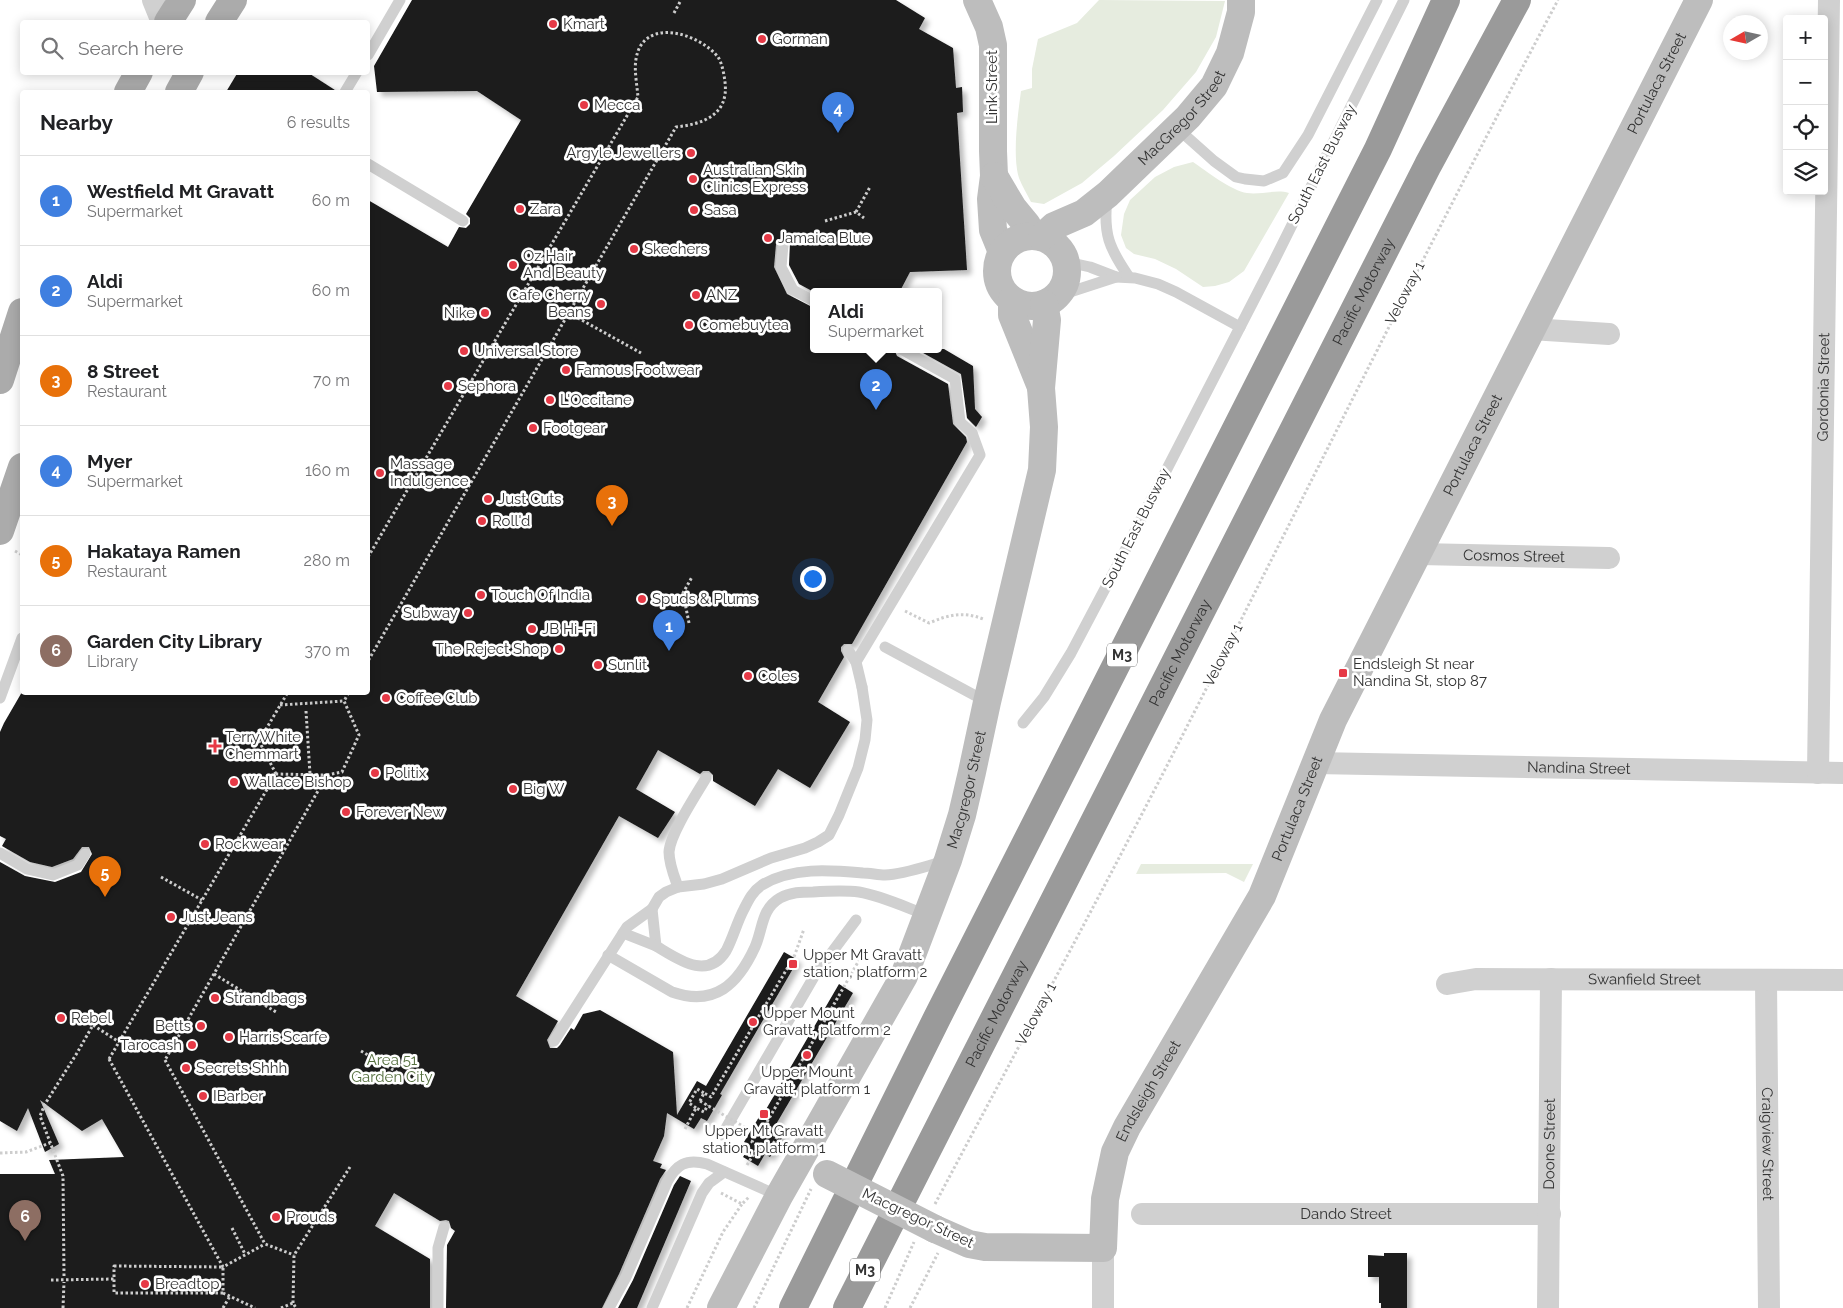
<!DOCTYPE html>
<html lang="en">
<head>
<meta charset="utf-8">
<style>
	body { margin:0; font-family:Raleway,sans-serif; background:#f2f2f2; color:#202124 }
	.controls { position:absolute; right:15px; top:15px; display:grid; overflow:hidden; border-radius:5px; box-shadow:0 2px 12px #0003 }
	.controls button { width:45px; height:45px; display:grid; place-items:center; padding:0; border:0; border-bottom:1px solid #e0e0e0; background:#fff; color:#202124; font:25px sans-serif }
	.compass { position:absolute; left:1723px; top:15px; width:45px; height:45px; border-radius:50%; background:#fff; box-shadow:0 2px 12px #0003; rotate:261deg }
	.you { position:absolute; left:812px; top:578px; width:18px; height:18px; margin:-12px; border:4px solid #fff; border-radius:50%; background:#1a73e8; box-shadow:0 0 0 8px #1a73e833 }
	.badge { display:grid; place-items:center; width:32px; height:32px; border-radius:50%; background:#0b8043; color:#fff; font-size:16px; font-weight:700 }
	.pin { position:absolute; translate:-50% -41px; filter:drop-shadow(0 1px 2px #0008) }
	.pin::after { content:''; position:absolute; top:26px; width:18px; height:15px; background:inherit; clip-path:polygon(0 0,100% 0,50% 100%) }
	.popup { position:absolute; left:810px; top:288px; width:132px; height:65px; box-sizing:border-box; display:grid; place-content:center; border-radius:5px; background:#fff; filter:drop-shadow(0 1px 4px #0005); font-size:16px; white-space:nowrap; color:#757577 }
	.popup b { font-size:19px; color:#202124 }
	.popup::after { content:''; position:absolute; left:50%; top:100%; margin-left:-10px; border:10px solid transparent; border-top-color:#fff }
	.list { margin:0; padding:0; list-style:none }
	h2 { display:flex; justify-content:space-between; align-items:center; height:65px; margin:0; padding:0 20px; font-size:21px }
	h2 small { font-size:16px; font-weight:400; color:#757577 }
	.list li { display:grid; grid-template-columns:32px 1fr auto; gap:15px; align-items:center; box-sizing:border-box; height:90px; padding:0 20px; border-top:1px solid #e0e0e0 }
	.list b { display:block; font-size:19px; white-space:nowrap }
	.list p { margin:0; font-size:16px; white-space:nowrap; color:#757577 }
	.list em { font-size:16px; font-style:normal; color:#757577 }
	.icon { flex:none; width:28px; height:28px; fill:none; stroke:currentColor; stroke-width:2; stroke-linecap:round; stroke-linejoin:round }
	.map { position:relative; flex:none; width:1843px; height:1308px; overflow:hidden }
	.search { position:absolute; background:#fff; box-shadow:0 2px 12px #0003; left:20px; top:20px; width:350px; height:55px; display:flex; align-items:center; gap:12px; box-sizing:border-box; padding:0 18px; border-radius:5px; color:#757577; font-size:19px }
	.panel { position:absolute; background:#fff; box-shadow:0 2px 12px #0003; left:20px; top:90px; width:350px; height:605px; border-radius:5px }
	.map>svg:first-child { display:block }
</style>
</head>
<body>
<div class="map">
<svg width="1843" height="1308" viewBox="0 0 1843 1308">
	<defs>
		<filter id="shadow"><feDropShadow dx="4.5" dy="4.5" stdDeviation="2.5" flood-color="#0004"/></filter>
	</defs>
	<rect width="100%" height="100%" fill="#fff"/>
	<g fill="#e6ecdf">
		<path d="M1099,0l126,1 -9,36 -20,35 -33,38 -49,46 -32,27 -38,21 -13,-2c-4,-8 -9,-16 -12,-24 -7,-22 -1,-64 2,-87l11,-3v-19l6,-30 39,-16z"/>
		<path d="M1193,162c13,9 39,29 54,31 14,2 29,-4 42,0l-45,78 -15,11 -14,4 -12,1 -27,-18 -21,-10 -21,-5 -8,-6 -5,-13 3,-21 6,-14 25,-23 19,-10z"/>
		<path d="M1141,864h112l-9,18 -18,-9 -90,1z"/>
	</g>
	<g fill="#1a1a1a" filter="url(#shadow)">
		<path d="M412,0h484l29,18 -6,11 34,19 3,40 6,-1 1,25 -6,1 10,157 -57,2 -10,19 -86,1 -15,-8 -10,-19 1,-23 -7,-4 -6,2 -1,4 -2,23 13,27 27,14v41h80l3,7 51,28 5,40 13,13 1,5 -115,202h-8l-3,3v4l3,6 -26,45 32,20 -40,66 -32,-19 -23,37 -42,-25v-6l-4,-4h-6l-3,3 -42,-24 -22,39 39,23 -17,26 -39,-22 -103,180 42,25 -11,19 3,8h7l3,-3 11,-17 3,2 9,-16 17,-4 73,42 4,63 20,-34 9,5 78,-134 14,8 -78,134 2,1 -15,26 -6,-3 -7,11 -27,-16 -3,23 -11,25 9,3 -2,4 6,2 -6,9 -41,95 -17,34h-156l1,-63 8,-14 -4,-3 -2,-7 -3,-1 -6,1 -46,-28 -19,33 55,33v49h-430v-134h55l-6,-14 75,-3 -22,-38 -20,12 -42,-31 19,44 -14,8 -17,-44 -11,23 -17,-10v-259l25,14 30,6 26,-10 11,-18 -3,-7h-7l-9,12 -21,8 -22,-5 -28,-16 4,-7 -6,-3v-104l4,-9 18,-31h346v-492l80,47 11,-20 7,1 4,-4v-6l-4,-4 55,-94 -44,-29 -100,1 -3,-26z"/>
		<path d="M238,72h69l31,20h-112z"/>
		<path d="M916,349h28l29,17 2,43 7,8 -6,10 -9,-9 -6,-44z"/>
		<path d="M839,984l14,9 -78,133 10,7 -15,24 -5,-3 -7,12 -15,-9 7,-11 -6,-4 15,-25 2,1z"/>
		<path d="M680,1176l11,5 -54,127h-19l15,-28 41,-95z"/>
		<path d="M1384,1253h23v55h-26v-5h-2v-26h-11v-22l16,1z"/>
	</g>
	<g fill="none" stroke-linecap="round" stroke-linejoin="round">
		<g stroke="#cdcdcd" stroke-width="3" stroke-dasharray="2.5 2.5" stroke-linecap="butt">
			<path d="M674,13l7,-13"/>
			<path d="M856,212l14,-25"/>
			<path d="M825,221l31,-9 8,6"/>
			<path d="M569,313l72,40"/>
			<path d="M15,551l7,4"/>
			<path d="M905,611l24,12c19,-8 34,-12 54,-4"/>
			<path d="M689,623l-6,-30 9,-16"/>
			<path d="M306,711l4,63"/>
			<path d="M276,774l-17,-33 29,-49"/>
			<path d="M327,775l15,-3 17,-37 -15,-34 5,-9"/>
			<path d="M161,877l41,23"/>
			<path d="M214,974l62,38"/>
			<path d="M361,1051l39,23"/>
			<path d="M109,1059l114,208 42,-23"/>
			<path d="M165,1060l100,184 29,11"/>
			<path d="M700,1101l4,-8 7,4 83,-140 10,-28"/>
			<path d="M696,1108l-7,-5 8,-14 7,4"/>
			<path d="M685,1129l11,-21 8,4 4,-7"/>
			<path d="M759,1146l10,5 8,-14 -9,-6"/>
			<path d="M0,1153l26,-1 24,-9"/>
			<path d="M747,1165l12,-19 -7,-4 4,-8 8,4 4,-7 -5,-2 99,-174"/>
			<path d="M721,1193l21,11 7,-7"/>
			<path d="M935,1204c80,-151 161,-300 239,-452 128,-251 252,-503 384,-752"/>
			<path d="M232,1228l13,26"/>
			<path d="M114,1266l109,1v26h-109z"/>
			<path d="M64,1276l-1,-100 -23,-60 5,-12 32,-51 16,-28 26,17"/>
			<path d="M51,1280l63,-1"/>
			<path d="M223,1293l32,15"/>
			<path d="M293,1303l1,-48 56,-88"/>
			<path d="M63,1308l1,-26"/>
			<path d="M223,1308l7,-12"/>
			<path d="M281,1308l12,-5 3,5"/>
			<path d="M687,1308l36,-76 19,-28"/>
			<path d="M754,1308l57,-119"/>
			<path d="M885,1308l29,-66"/>
			<path d="M910,1308l28,-55"/>
		</g>
		<g stroke="#d0d0d0" stroke-width="11">
			<path d="M368,55l32,-55"/>
			<path d="M345,92l12,-20"/>
			<path d="M1177,128l37,33 22,16 9,2 19,2 19,-8 25,-38 69,-135"/>
			<path d="M368,164l95,57"/>
			<path d="M1107,198c-4,36 2,50 22,79"/>
			<path d="M783,245l-2,22 12,23 21,11"/>
			<path d="M1067,262l23,5 26,10 19,1 23,6 18,8 64,35"/>
			<path d="M1061,291l9,1 46,-15"/>
			<path d="M901,349l54,30 5,43 12,11"/>
			<path d="M885,647l102,55"/>
			<path d="M848,650l8,12"/>
			<path d="M0,698l22,-60"/>
			<path d="M1023,723l21,-26 27,-44 47,-89 156,-303 130,-261"/>
			<path d="M0,853l27,16 26,6 25,-10 7,-11"/>
			<path d="M678,887c-4,-11 -9,-23 -9,-35 1,-18 27,-57 37,-74"/>
			<path d="M652,909l4,37c22,13 51,35 70,5 7,-13 11,-29 18,-42 5,-10 9,-18 18,-24 30,-18 67,-15 101,-12 7,0 15,2 22,2 20,-1 41,-9 60,-14"/>
			<path d="M623,933l33,13"/>
			<path d="M608,955l64,37c43,15 66,-8 83,-45 8,-18 6,-38 25,-49 11,-6 21,-6 33,-6 15,-1 31,-2 46,0 23,4 46,15 68,23"/>
			<path d="M554,1041l73,-114 25,-18 7,-12 7,-5 12,-5 26,-3 18,-5 49,-21 34,-10 13,-6 11,-7 10,-20 19,-47 7,-28 2,-20 -5,-33"/>
			<path d="M722,1135l93,-160 41,-55"/>
			<path d="M438,1308v-60l6,-21"/>
			<path d="M609,1308l17,-31 41,-95c9,-17 19,-24 40,-18l72,32"/>
			<path d="M652,1308l50,-115 7,-10 15,-11"/>
		</g>
		<g stroke="#d0d0d0" stroke-width="22">
			<path d="M153,0l9,22"/>
			<path d="M1531,329l78,5"/>
			<path id="s1" d="M1419,554l190,4"/>
			<path id="s2" d="M1315,763l528,10"/>
			<path id="s3" d="M1818,773l11,-773"/>
			<path id="s4" d="M1766,980l3,328"/>
			<path id="s5" d="M1447,984l29,-5 367,1"/>
			<path id="s6" d="M1142,1214h408"/>
			<path d="M1103,1308v-60"/>
			<path id="s7" d="M1548,1308l3,-329"/>
		</g>
		<g stroke="#bdbdbd" stroke-width="28">
			<path d="M977,0l12,27 4,18v106l1,25 -3,23 2,31 9,22"/>
			<path d="M994,176l19,32 14,17 2,10"/>
			<circle cx="1032" cy="271" r="35"/>
			<path id="s8" d="M1042,237l12,-11 30,-13 24,-19 80,-77 26,-31 16,-33 11,-41v-12"/>
			<path d="M1012,300v15l29,72"/>
			<path id="s9" d="M935,1229l34,15 16,3 118,1 2,-49 10,-47 12,-25 135,-231 71,-176 366,-720"/>
			<path id="s10" d="M721,1308l58,-112 125,-220 44,-116 14,-45 10,-43 15,-70 55,-232 2,-43 -3,-39 6,-68 -3,-16"/>
		</g>
		<g stroke="#ababab" stroke-width="28">
			<path d="M168,22l14,-22"/>
			<path d="M219,22l14,-22"/>
			<path d="M128,92l11,-20"/>
			<path d="M179,92l11,-20"/>
			<path d="M0,380l22,-68"/>
			<path d="M0,531l22,-64"/>
		</g>
		<g stroke="#9a9a9a" stroke-width="28">
			<path d="M793,1308l144,-290 441,-869 68,-149"/>
			<path id="s11" d="M847,1308l581,-1143 89,-165"/>
		</g>
		<g stroke="#cdcdcd" stroke-width="3" stroke-dasharray="2.5 2.5" stroke-linecap="butt">
			<path d="M368,557l270,-460c-1,-12 -4,-27 -2,-38 7,-43 63,-26 82,-2 4,6 6,17 7,25 4,33 -22,42 -49,45l-308,534"/>
			<path d="M280,705l64,-4"/>
			<path d="M109,1059l167,-285 51,1 -162,285"/>
			<path d="M700,1101l56,33"/>
		</g>
		<path stroke="#d0d0d0" stroke-width="11" d="M862,687l-6,-25 124,-207 -8,-22"/>
		<path stroke="#bdbdbd" stroke-width="28" d="M827,1174l108,55"/>
	</g>
	<g fill="#e63946" stroke="#fff" stroke-width="2">
		<circle cx="553" cy="24" r="5"/>
		<circle cx="762" cy="39" r="5"/>
		<circle cx="584" cy="105" r="5"/>
		<circle cx="691" cy="153" r="5"/>
		<circle cx="693" cy="179" r="5"/>
		<circle cx="520" cy="209" r="5"/>
		<circle cx="694" cy="210" r="5"/>
		<circle cx="768" cy="238" r="5"/>
		<circle cx="634" cy="249" r="5"/>
		<circle cx="513" cy="265" r="5"/>
		<circle cx="696" cy="295" r="5"/>
		<circle cx="601" cy="304" r="5"/>
		<circle cx="485" cy="313" r="5"/>
		<circle cx="689" cy="325" r="5"/>
		<circle cx="464" cy="351" r="5"/>
		<circle cx="566" cy="370" r="5"/>
		<circle cx="448" cy="386" r="5"/>
		<circle cx="550" cy="400" r="5"/>
		<circle cx="533" cy="428" r="5"/>
		<circle cx="380" cy="473" r="5"/>
		<circle cx="488" cy="499" r="5"/>
		<circle cx="482" cy="521" r="5"/>
		<circle cx="481" cy="595" r="5"/>
		<circle cx="642" cy="599" r="5"/>
		<circle cx="468" cy="613" r="5"/>
		<circle cx="532" cy="629" r="5"/>
		<circle cx="559" cy="649" r="5"/>
		<circle cx="598" cy="665" r="5"/>
		<rect x="1338" y="668" width="10" height="10" rx="2.5"/>
		<circle cx="748" cy="676" r="5"/>
		<circle cx="386" cy="698" r="5"/>
		<path d="M212.5 738.5h5v5h5v5h-5v5h-5v-5h-5v-5h5z"/>
		<circle cx="375" cy="773" r="5"/>
		<circle cx="234" cy="782" r="5"/>
		<circle cx="513" cy="789" r="5"/>
		<circle cx="346" cy="812" r="5"/>
		<circle cx="205" cy="844" r="5"/>
		<circle cx="171" cy="917" r="5"/>
		<rect x="788" y="959" width="10" height="10" rx="2.5"/>
		<circle cx="215" cy="998" r="5"/>
		<circle cx="61" cy="1018" r="5"/>
		<circle cx="753" cy="1022" r="5"/>
		<circle cx="201" cy="1026" r="5"/>
		<circle cx="229" cy="1037" r="5"/>
		<circle cx="192" cy="1045" r="5"/>
		<circle cx="807" cy="1055" r="5"/>
		<circle cx="186" cy="1068" r="5"/>
		<circle cx="203" cy="1096" r="5"/>
		<rect x="759" y="1109" width="10" height="10" rx="2.5"/>
		<circle cx="276" cy="1217" r="5"/>
		<circle cx="145" cy="1284" r="5"/>
	</g>
	<g text-anchor="middle" dominant-baseline="central" stroke-width="5" stroke-linejoin="round" paint-order="stroke">
		<g fill="#fff" stroke="#707070" stroke-width="1">
			<rect x="1107" y="643.5" width="30" height="23" rx="4"/>
			<rect x="850" y="1258.5" width="30" height="23" rx="4"/>
		</g>
		<g font-size="14" font-weight="bold" fill="#333">
			<text x="1122" y="655">M3</text>
			<text x="865" y="1270">M3</text>
		</g>
		<g font-size="15" fill="#333" stroke="#fff" text-anchor="start">
			<text x="563" y="24">Kmart</text>
			<text x="772" y="39">Gorman</text>
			<text x="594" y="105">Mecca</text>
			<text x="681" y="153" text-anchor="end">Argyle Jewellers</text>
			<text x="703" y="170">Australian Skin<tspan x="703" dy="17">Clinics Express</tspan></text>
			<text x="530" y="209">Zara</text>
			<text x="704" y="210">Sasa</text>
			<text x="778" y="238">Jamaica Blue</text>
			<text x="644" y="249">Skechers</text>
			<text x="523" y="256">Oz Hair<tspan x="523" dy="17">And Beauty</tspan></text>
			<text x="591" y="295" text-anchor="end">Cafe Cherry<tspan x="591" dy="17">Beans</tspan></text>
			<text x="706" y="295">ANZ</text>
			<text x="475" y="313" text-anchor="end">Nike</text>
			<text x="699" y="325">Comebuytea</text>
			<text x="474" y="351">Universal Store</text>
			<text x="576" y="370">Famous Footwear</text>
			<text x="458" y="386">Sephora</text>
			<text x="560" y="400">L'Occitane</text>
			<text x="543" y="428">Footgear</text>
			<text x="390" y="464">Massage<tspan x="390" dy="17">Indulgence</tspan></text>
			<text x="498" y="499">Just Cuts</text>
			<text x="492" y="521">Roll'd</text>
			<text x="491" y="595">Touch Of India</text>
			<text x="652" y="599">Spuds &amp; Plums</text>
			<text x="458" y="613" text-anchor="end">Subway</text>
			<text x="542" y="629">JB Hi-Fi</text>
			<text x="549" y="649" text-anchor="end">The Reject Shop</text>
			<text x="1353" y="664">Endsleigh St near<tspan x="1353" dy="17">Nandina St, stop 87</tspan></text>
			<text x="608" y="665">Sunlit</text>
			<text x="758" y="676">Coles</text>
			<text x="396" y="698">Coffee Club</text>
			<text x="225" y="737">TerryWhite<tspan x="225" dy="17">Chemmart</tspan></text>
			<text x="385" y="773">Politix</text>
			<text x="244" y="782">Wallace Bishop</text>
			<text x="523" y="789">Big W</text>
			<text x="356" y="812">Forever New</text>
			<text x="215" y="844">Rockwear</text>
			<text x="181" y="917">Just Jeans</text>
			<text x="803" y="955">Upper Mt Gravatt<tspan x="803" dy="17">station, platform 2</tspan></text>
			<text x="225" y="998">Strandbags</text>
			<text x="763" y="1013">Upper Mount<tspan x="763" dy="17">Gravatt, platform 2</tspan></text>
			<text x="71" y="1018">Rebel</text>
			<text x="191" y="1026" text-anchor="end">Betts</text>
			<text x="239" y="1037">Harris Scarfe</text>
			<text x="182" y="1045" text-anchor="end">Tarocash</text>
			<text x="196" y="1068">Secrets Shhh</text>
			<text x="807" y="1072" text-anchor="middle">Upper Mount<tspan x="807" dy="17">Gravatt, platform 1</tspan></text>
			<text x="213" y="1096">IBarber</text>
			<text x="764" y="1131" text-anchor="middle">Upper Mt Gravatt<tspan x="764" dy="17">station, platform 1</tspan></text>
			<text x="286" y="1217">Prouds</text>
			<text x="155" y="1284">Breadtop</text>
		</g>
		<g font-size="15" fill="#333" stroke="#fff">
			<text stroke="none"><textPath href="#s9" startOffset="1468">Portulaca Street</textPath></text>
			<text transform="translate(992 87) rotate(-90)">Link Street</text>
			<text stroke="none"><textPath href="#s8" startOffset="186">MacGregor Street</textPath></text>
			<text transform="translate(1322 164) rotate(-63)">South East Busway</text>
			<text stroke="none"><textPath href="#s11" startOffset="1140">Pacific Motorway</textPath></text>
			<text transform="translate(1405 293) rotate(-63)">Veloway 1</text>
			<text stroke="none"><textPath href="#s3" startOffset="386">Gordonia Street</textPath></text>
			<text stroke="none"><textPath href="#s9" startOffset="1062">Portulaca Street</textPath></text>
			<text transform="translate(1136 528) rotate(-63)">South East Busway</text>
			<text stroke="none"><textPath href="#s1" startOffset="95">Cosmos Street</textPath></text>
			<text stroke="none"><textPath href="#s11" startOffset="735">Pacific Motorway</textPath></text>
			<text transform="translate(1223 655) rotate(-63)">Veloway 1</text>
			<text stroke="none"><textPath href="#s2" startOffset="264">Nandina Street</textPath></text>
			<text stroke="none"><textPath href="#s10" startOffset="576">Macgregor Street</textPath></text>
			<text stroke="none"><textPath href="#s9" startOffset="658">Portulaca Street</textPath></text>
			<text stroke="none"><textPath href="#s5" startOffset="198">Swanfield Street</textPath></text>
			<text stroke="none"><textPath href="#s11" startOffset="330">Pacific Motorway</textPath></text>
			<text transform="translate(1036 1014) rotate(-62)">Veloway 1</text>
			<text stroke="none"><textPath href="#s9" startOffset="338">Endsleigh Street</textPath></text>
			<text stroke="none"><textPath href="#s7" startOffset="164">Doone Street</textPath></text>
			<text stroke="none"><textPath href="#s4" startOffset="164">Craigview Street</textPath></text>
			<text stroke="none"><textPath href="#s6" startOffset="204">Dando Street</textPath></text>
			<text transform="translate(918 1218) rotate(25)">Macgregor Street</text>
		</g>
		<g font-size="15" fill="#56703f" stroke="#fff">
			<text x="392" y="1060">Area 51<tspan x="392" dy="17">Garden City</tspan></text>
		</g>
	</g>
</svg>
<div class="controls">
<button>+</button>
<button>−</button>
<button><svg class="icon" aria-label="locate" viewBox="0 0 24 24"><circle cx="12" cy="12" r="6"/><path d="M12 2v4M12 18v4M2 12h4M18 12h4"/></svg></button>
<button><svg class="icon" aria-label="layers" viewBox="0 0 24 24"><path d="M12 4l9 5-9 5-9-5zM3 14l9 5 9-5"/></svg></button>
</div>
<svg class="compass" viewBox="-18 -18 36 36"><path d="M0-13l5 13h-10z" fill="#e53935"/><path d="M0 13l5-13h-10z" fill="#757577"/></svg>
<div class="you"></div>
<div class="pin badge" style="left:669px;top:651px;background:#3f7fe0">1</div>
<div class="pin badge" style="left:876px;top:410px;background:#3f7fe0">2</div>
<div class="popup"><b>Aldi</b>Supermarket</div>
<div class="pin badge" style="left:612px;top:526px;background:#e8710a">3</div>
<div class="pin badge" style="left:838px;top:133px;background:#3f7fe0">4</div>
<div class="pin badge" style="left:105px;top:897px;background:#e8710a">5</div>
<div class="pin badge" style="left:25px;top:1241px;background:#8d6e63">6</div>
<div class="search"><svg class="icon" aria-label="search" viewBox="0 0 24 24"><circle cx="10" cy="10" r="6"/><path d="M15 15l6 6"/></svg>Search here</div>
<section class="panel">
<h2>Nearby<small>6 results</small></h2>
<ul class="list">
<li><span class="badge" style="background:#3f7fe0">1</span><div><b>Westfield Mt Gravatt</b><p>Supermarket</p></div><em>60 m</em></li>
<li><span class="badge" style="background:#3f7fe0">2</span><div><b>Aldi</b><p>Supermarket</p></div><em>60 m</em></li>
<li><span class="badge" style="background:#e8710a">3</span><div><b>8 Street</b><p>Restaurant</p></div><em>70 m</em></li>
<li><span class="badge" style="background:#3f7fe0">4</span><div><b>Myer</b><p>Supermarket</p></div><em>160 m</em></li>
<li><span class="badge" style="background:#e8710a">5</span><div><b>Hakataya Ramen</b><p>Restaurant</p></div><em>280 m</em></li>
<li><span class="badge" style="background:#8d6e63">6</span><div><b>Garden City Library</b><p>Library</p></div><em>370 m</em></li>
</ul>
</section>
</div>
</body>
</html>
